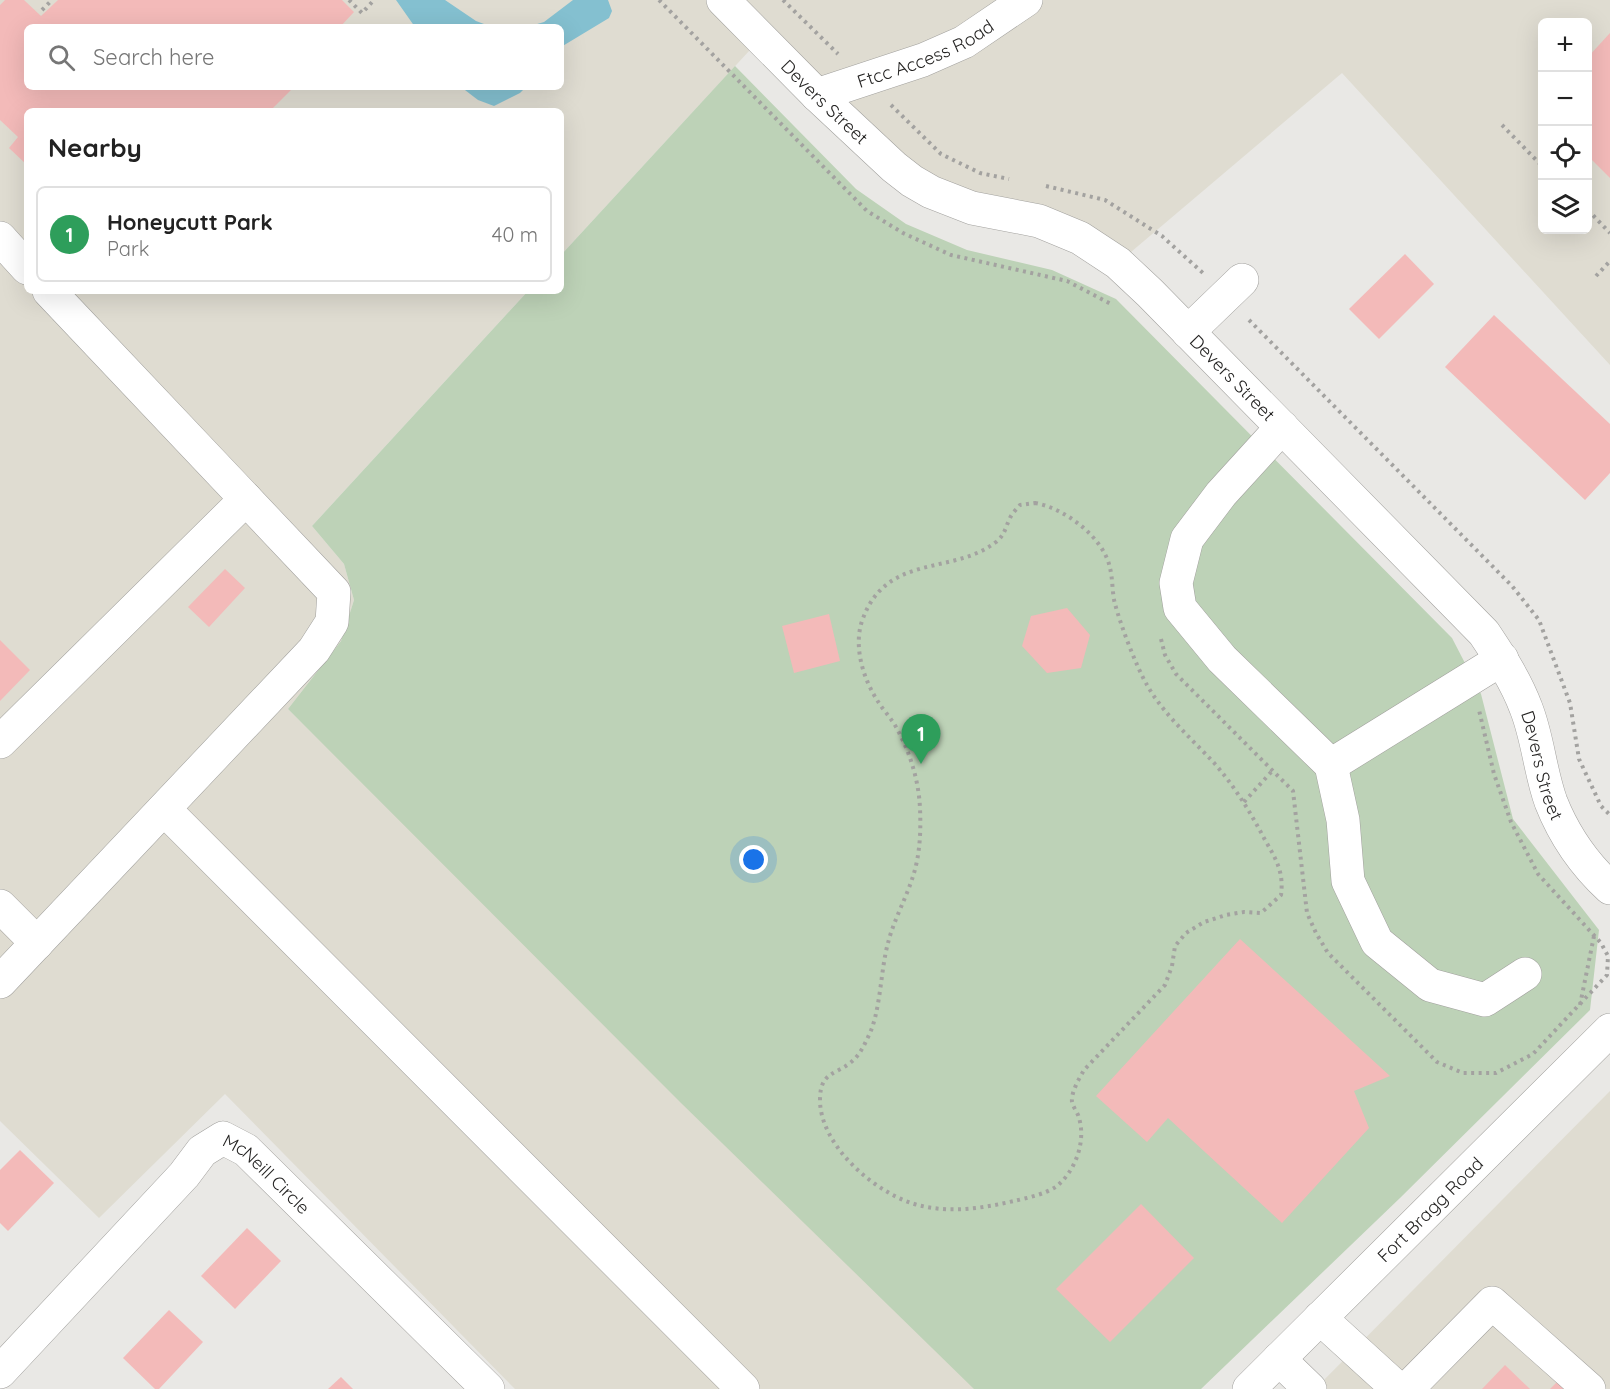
<!DOCTYPE html>
<html lang="en">
<head>
<meta charset="utf-8">
<style>
	body { margin:0; font-family:Quicksand,sans-serif; background:#f6f6f6; color:#222 }
	.controls { position:absolute; right:18px; top:18px; display:grid; overflow:hidden; border-radius:9px; box-shadow:0 6px 24px #0002 }
	.controls button { width:54px; height:54px; display:grid; place-items:center; padding:0; border:0; border-bottom:2px solid #e0e0e0; background:#fff; color:#222; font:30px sans-serif }
	.you { position:absolute; left:754px; top:860px; width:21px; height:21px; margin:-15px; border:4px solid #fff; border-radius:50%; background:#1a73e8; box-shadow:0 0 0 9px #1a73e833 }
	.badge { display:grid; place-items:center; width:39px; height:39px; border-radius:50%; background:#1a73e8; color:#fff; font-size:20px; font-weight:700 }
	.pin { position:absolute; translate:-50% -50px; filter:drop-shadow(0 2px 3px #0008) }
	.pin::after { content:''; position:absolute; top:32px; width:21px; height:18px; background:inherit; clip-path:polygon(0 0,100% 0,50% 100%) }
	.list { margin:0; padding:0; list-style:none }
	h2 { display:flex; justify-content:space-between; align-items:center; height:78px; margin:0; padding:0 24px; font-size:26px }
	h2 small { font-size:20px; font-weight:400; color:#767676 }
	.list li { display:grid; grid-template-columns:39px 1fr auto; gap:18px; align-items:center; box-sizing:border-box; height:96px; margin:0 12px 12px; padding:0 12px; border:2px solid #e0e0e0; border-radius:9px }
	.list b { display:block; font-size:22px; white-space:nowrap }
	.list p { margin:0; font-size:20px; white-space:nowrap; color:#767676 }
	.list em { font-size:20px; font-style:normal; color:#767676 }
	.icon { flex:none; width:33px; height:33px; fill:none; stroke:currentColor; stroke-width:2; stroke-linecap:round; stroke-linejoin:round }
	.map { position:relative; flex:none; width:1610px; height:1389px; overflow:hidden }
	.search { position:absolute; background:#fff; box-shadow:0 6px 24px #0002; left:24px; top:24px; width:540px; height:66px; display:flex; align-items:center; gap:15px; box-sizing:border-box; padding:0 21px; border-radius:9px; color:#767676; font-size:22px }
	.panel { position:absolute; background:#fff; box-shadow:0 6px 24px #0002; left:24px; top:108px; width:540px; height:186px; border-radius:9px }
	.map>svg:first-child { display:block }
</style>
</head>
<body>
<div class="map">
<svg width="1610" height="1389" viewBox="0 0 1610 1389">
	<rect width="100%" height="100%" fill="#e9e8e5"/>
	<g fill="#dfdcd1" fill-rule="evenodd">
		<path d="M0,0h1610v365l-268,-292 -224,190 -206,-82 -151,-143 -200,217v-144h-534v180h501l-216,235 32,38 10,36 -13,41 -53,68 688,680h-461l-290,-295 -126,124 -99,-97zM1542,22h46v208h-46zM27,27h534v60h-534z"/>
		<path d="M1610,1091v298h-295z"/>
	</g>
	<path fill="#bdd2b7" d="M735,66l121,123 50,35 61,26 85,20 64,29 336,339 29,56 32,125 86,111 -9,80 -190,188 -199,191h-227l-294,-287 -392,-393 53,-68 13,-41 -10,-36 -32,-38 216,-235h33v-36z"/>
	<g fill="#84c0d0">
		<path d="M396,0h49l31,21 16,6h-77z"/>
		<path d="M573,0h35l4,11 -3,7 -48,29v-20h-34l17,-5z"/>
		<path d="M461,87h65l-6,6 -26,13 -16,-6z"/>
	</g>
	<g fill="#f3bab9">
		<path d="M5,0h19l17,16 17,-16h284l12,12 -14,15h-313v60h267l-24,24h-243v54l-18,-17 9,-11 -18,-17v-115z"/>
		<path d="M1610,33v145l-22,-22v-99z"/>
		<path d="M1405,254l29,30 -55,55 -30,-30z"/>
		<path d="M1494,315l116,109v49l-25,27 -140,-133z"/>
		<path d="M225,569l20,19 -36,39 -21,-20z"/>
		<path d="M1067,608l23,27 -9,33 -34,5 -25,-27 9,-30z"/>
		<path d="M829,614l11,47 -46,12 -12,-47z"/>
		<path d="M0,640l30,30 -30,31z"/>
		<path d="M1240,939l150,137 -36,15 15,37 -87,95 -114,-105 -21,24 -51,-46z"/>
		<path d="M20,1150l34,33 -46,48 -8,-8v-53z"/>
		<path d="M1141,1204l53,54 -84,84 -54,-53z"/>
		<path d="M247,1228l34,33 -46,48 -34,-33z"/>
		<path d="M169,1310l34,32 -44,47h-4l-32,-31z"/>
		<path d="M1505,1365l25,24h-48z"/>
		<path d="M341,1377l12,12h-25z"/>
		<path d="M1560,1379l10,10h-20z"/>
	</g>
	<g fill="none" stroke-linecap="round" stroke-linejoin="round">
		<g stroke="#a2a19e" stroke-width="34">
			<g id="minor">
				<path id="s1" d="M723,0l94,95 77,72 18,14 19,11 41,16 67,13 41,17 38,25 32,30 334,340c16,24 32,48 42,75 12,30 14,64 25,94 13,33 33,62 59,86"/>
				<path id="s2" d="M817,95l106,-35 41,-18 62,-42"/>
				<path d="M0,238l27,30"/>
				<path d="M1188,332l54,-52"/>
				<path d="M1282,427l-61,67 -34,45 -11,44 4,25 42,51 109,106 12,55 5,61 29,61 53,43 55,15 40,-26"/>
				<path d="M0,742l246,-243"/>
				<path d="M1331,765l171,-106"/>
				<path d="M164,809l579,580"/>
				<path d="M0,906l37,37"/>
				<path d="M0,982l314,-332 18,-28 2,-30 -285,-301"/>
				<path d="M1320,1318l78,71"/>
				<path d="M1279,1359l31,30"/>
				<path id="s3" d="M0,1372l184,-197 18,-24 21,-13 23,12 242,239"/>
				<path d="M1407,1389l85,-86 97,86"/>
			</g>
		</g>
		<g stroke="#a2a19e" stroke-width="34">
			<g id="major">
				<path id="s4" d="M1249,1389l361,-359"/>
			</g>
		</g>
		<g stroke="#a3a2a0" stroke-width="4" stroke-dasharray="3 4.5" stroke-linecap="butt">
			<path d="M349,0l13,13 12,-13"/>
			<path d="M659,0l208,211 36,22 48,22 116,26 44,23"/>
			<path d="M783,0l55,54"/>
			<path d="M42,10l10,-10"/>
			<path d="M891,105l50,49 39,19 29,6"/>
			<path d="M1502,125l40,41"/>
			<path d="M1046,186l59,14 57,36 42,38"/>
			<path d="M1588,210l22,23"/>
			<path d="M1596,276l14,-15"/>
			<path d="M1249,320l263,266 27,34 31,83 9,56 22,47 9,9"/>
			<path d="M1035,503c30,5 69,35 75,65 3,12 2,25 5,36 6,22 21,62 32,81 17,30 45,54 68,79 20,23 36,49 50,76 11,19 19,32 16,55l-20,18 -17,-1 -18,3 -22,7 -18,11 -11,13 -3,20 -7,19 -81,85c-5,9 -13,22 -12,32 1,5 6,11 7,16 7,23 -3,52 -22,68 -11,8 -30,12 -43,15 -31,7 -61,12 -92,5 -43,-9 -102,-59 -102,-106 0,-28 15,-25 30,-37 8,-6 13,-15 17,-24 14,-25 13,-67 21,-96 6,-24 19,-46 26,-70 6,-20 7,-43 6,-64 -1,-28 -10,-57 -24,-82 -5,-9 -12,-16 -17,-24 -15,-22 -26,-55 -17,-82 24,-69 90,-45 134,-79 9,-7 9,-14 14,-24 2,-5 7,-9 10,-13z"/>
			<path d="M1161,639l4,16 11,19 117,117 14,122 9,20 12,20 109,109 26,11h33l37,-19 74,-79 1,-19 -7,-13 -63,-69 -27,-52 -17,-48 -15,-64"/>
			<path d="M1244,802l29,-32"/>
			<path d="M1580,1005l14,-69"/>
		</g>
		<use href="#minor" stroke="#fff" stroke-width="33"/>
		<use href="#major" stroke="#fff" stroke-width="33"/>
	</g>
	<g text-anchor="middle" dominant-baseline="central" stroke-width="4.5" stroke-linejoin="round" paint-order="stroke">
		<g font-size="18" fill="#252423" stroke="#fff">
			<text stroke="none"><textPath href="#s2" startOffset="116">Ftcc Access Road</textPath></text>
			<text stroke="none"><textPath href="#s1" startOffset="144">Devers Street</textPath></text>
			<text stroke="none"><textPath href="#s1" startOffset="648">Devers Street</textPath></text>
			<text stroke="none"><textPath href="#s1" startOffset="1152">Devers Street</textPath></text>
			<text stroke="none"><textPath href="#s3" startOffset="381">McNeill Circle</textPath></text>
			<text stroke="none"><textPath href="#s4" startOffset="255">Fort Bragg Road</textPath></text>
		</g>
	</g>
</svg>
<div class="controls">
<button>+</button>
<button>−</button>
<button><svg class="icon" aria-label="locate" viewBox="0 0 24 24"><circle cx="12" cy="12" r="6"/><path d="M12 2v4M12 18v4M2 12h4M18 12h4"/></svg></button>
<button><svg class="icon" aria-label="layers" viewBox="0 0 24 24"><path d="M12 4l9 5-9 5-9-5zM3 14l9 5 9-5"/></svg></button>
</div>
<div class="you"></div>
<div class="pin badge" style="left:921px;top:764px;background:#2e9e5b">1</div>
<div class="search"><svg class="icon" aria-label="search" viewBox="0 0 24 24"><circle cx="10" cy="10" r="6"/><path d="M15 15l6 6"/></svg>Search here</div>
<section class="panel">
<h2>Nearby<small></small></h2>
<ul class="list">
<li><span class="badge" style="background:#2e9e5b">1</span><div><b>Honeycutt Park</b><p>Park</p></div><em>40 m</em></li>
</ul>
</section>
</div>
</body>
</html>
